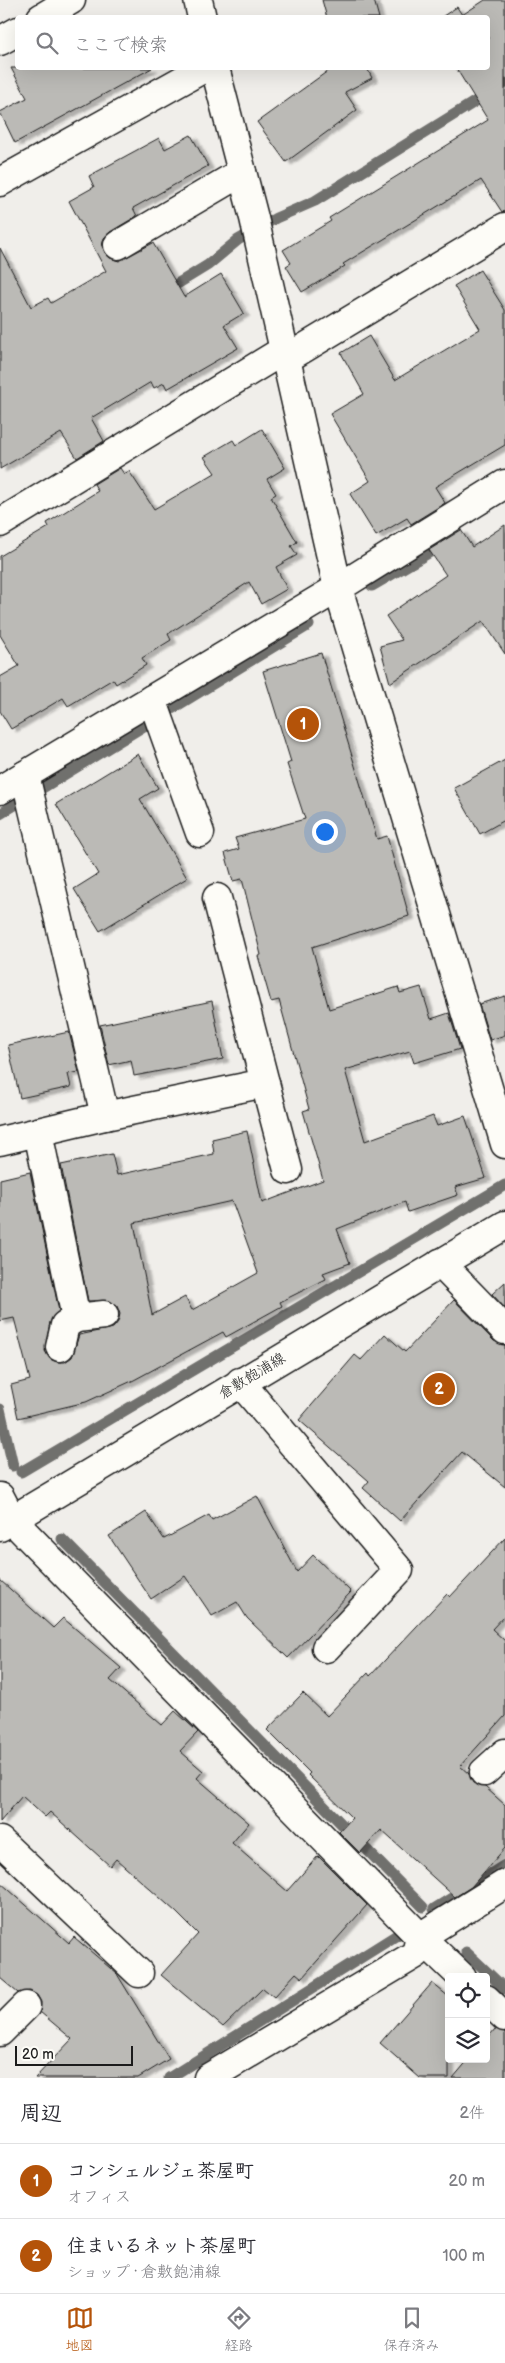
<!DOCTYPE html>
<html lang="ja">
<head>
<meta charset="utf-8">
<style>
	body { margin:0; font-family:"Balsamiq Sans","Klee One",sans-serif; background:#f2f2f3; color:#2b2b33 }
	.controls { position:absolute; right:15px; bottom:15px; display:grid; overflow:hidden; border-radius:5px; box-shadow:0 5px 20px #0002 }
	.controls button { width:45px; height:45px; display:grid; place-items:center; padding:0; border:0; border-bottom:1px solid #e1e1e2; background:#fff; color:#2b2b33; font:25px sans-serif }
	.scale { position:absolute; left:15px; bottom:12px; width:118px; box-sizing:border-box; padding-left:5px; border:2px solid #1c1c1c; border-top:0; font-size:14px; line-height:18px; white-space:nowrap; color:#1c1c1c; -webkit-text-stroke:4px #fdfcf7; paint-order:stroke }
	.you { position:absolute; left:324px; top:831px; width:18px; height:18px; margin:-12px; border:4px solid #fff; border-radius:50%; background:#1a73e8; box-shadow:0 0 0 8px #1a73e833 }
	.badge { display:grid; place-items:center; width:32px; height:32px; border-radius:50%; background:#b45309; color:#fff; font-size:16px; font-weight:700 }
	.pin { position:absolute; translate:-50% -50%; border:2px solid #fff; box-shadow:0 1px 5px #0006 }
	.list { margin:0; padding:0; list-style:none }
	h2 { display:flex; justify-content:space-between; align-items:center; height:65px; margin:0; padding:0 20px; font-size:21px }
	h2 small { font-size:16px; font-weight:400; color:#7c7c81 }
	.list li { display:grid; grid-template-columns:32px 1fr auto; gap:15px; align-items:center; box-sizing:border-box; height:75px; padding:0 20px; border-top:1px solid #e1e1e2 }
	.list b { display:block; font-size:19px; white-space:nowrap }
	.list p { margin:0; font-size:16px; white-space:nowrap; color:#7c7c81 }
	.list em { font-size:16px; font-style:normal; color:#7c7c81 }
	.icon { flex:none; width:28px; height:28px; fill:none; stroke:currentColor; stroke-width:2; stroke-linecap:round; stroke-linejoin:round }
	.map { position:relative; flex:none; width:505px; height:2078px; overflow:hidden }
	.search { position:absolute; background:#fff; box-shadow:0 5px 20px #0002; left:15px; right:15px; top:15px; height:55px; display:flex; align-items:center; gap:12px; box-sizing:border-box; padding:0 18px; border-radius:5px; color:#7c7c81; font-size:19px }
	.sheet { height:215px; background:#fff }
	nav { display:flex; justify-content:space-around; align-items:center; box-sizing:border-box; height:70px; border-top:1px solid #e1e1e2; background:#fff; font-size:14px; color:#7c7c81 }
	nav a { display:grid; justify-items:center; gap:2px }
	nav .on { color:#b45309 }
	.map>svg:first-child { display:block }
</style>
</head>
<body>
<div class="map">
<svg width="505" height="2078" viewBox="0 0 505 2078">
	<defs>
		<filter id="shadow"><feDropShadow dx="5.5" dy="3" stdDeviation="1" flood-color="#0004"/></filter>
	</defs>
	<rect width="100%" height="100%" fill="#f0eeea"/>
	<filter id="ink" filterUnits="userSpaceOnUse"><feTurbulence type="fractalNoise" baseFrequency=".02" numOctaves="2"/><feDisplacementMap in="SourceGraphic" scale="10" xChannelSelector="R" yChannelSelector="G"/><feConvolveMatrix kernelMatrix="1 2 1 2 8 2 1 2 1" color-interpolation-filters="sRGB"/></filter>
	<g filter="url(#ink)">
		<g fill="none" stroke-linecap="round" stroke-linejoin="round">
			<g stroke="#706f6d" stroke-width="11">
				<path d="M164,292l44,-27 30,-25 38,-22 39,-17 190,-118"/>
				<path d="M372,586l72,-42"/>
				<path d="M0,814l309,-189"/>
				<path d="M0,1409l13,57"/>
				<path d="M21,1472l484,-287"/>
				<path d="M62,1539l361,368"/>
				<path d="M434,1909l71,-44"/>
				<path d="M466,1952l39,37"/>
				<path d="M169,2078l228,-143"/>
			</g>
		</g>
		<g fill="#bbbab6" stroke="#1c1c1c" fill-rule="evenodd" filter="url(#shadow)">
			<path d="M322,0h52l5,18h-52z"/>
			<path d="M485,0h20v211l-3,1 -21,-32 -138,84 2,2 -43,26 -16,-26 5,-3 -8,-13 48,-29 -2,-3 159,-98 -32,-52h32v-50h-48l17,-11 5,8z"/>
			<path d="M11,68h141l-137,75 -15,-31 27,-14z"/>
			<path d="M332,68h35l5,10 -27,14 12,18 -71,52 -29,-40z"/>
			<path d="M191,135l17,31 -75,42 4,8 -27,16 -6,6 -2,8 3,7 5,5 9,3 34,-18 31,54 37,-23 23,39 -20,12 14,23 -71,41 -3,-6 -10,5 -3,-6 -60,36 13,23 -27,17 -16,-25 -61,36v-221l31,59 17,-9 3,5 55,-32 -37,-70 25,-14 -5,-11 70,-38 6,11z"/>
			<path d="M480,270l25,40v135l-70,42 10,16 -34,21 -4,-6 -31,18 -26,-42 20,-13 -40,-67 34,-20 -23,-41 28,-17 26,44 85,-51 -26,-43z"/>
			<path d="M262,429l23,39 -18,11 9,15 -5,3 26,45 -6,4 6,9 -21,12 11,22 -26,15 -12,-22 -81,52 3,6 -29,18 4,7 -30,19 -3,-5 -45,27 -5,-8 -52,31 -11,-18v-34l19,-11 -19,-31v-79l49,-29 -2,-4 51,-32 -4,-7 26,-16 4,6 5,-3 25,38 61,-36 -11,-16 29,-17 3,5z"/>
			<path d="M505,525v129l-22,-33 -93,62 -10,-37 22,-6 -16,-24 60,-41 -17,-25 32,-20 11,17z"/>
			<path d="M321,653l56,186 10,-3 22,80 -97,31 17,62 69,-22 2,6 21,-6 10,32 18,-6 11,36 -46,14 -4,-12 -65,19 20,71 68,-25 4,10 28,-10 21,62 -31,9 3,8 -50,17 -3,-10 -68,27 13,34 -27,10 3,6 -46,23 2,4 -56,31 -3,-5 -89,48 -48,22 -68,16 -7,-33 19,-5 -16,-62 -14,3v-142l30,-7 29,139 -9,11 -5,29 5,8 7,3h8l7,-5 7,-22 34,-7 5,-6 2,-8 -3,-8 -7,-5h-22l-27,-136 51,-11 5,21 97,-21 -2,-15 35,-8 15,72 61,-23 -20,-69 6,-2 -30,-109 -8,2 -13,-46 3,-1 -19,-76 -9,2 -8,-28 14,-4 -4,-11 70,-19 -18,-55 4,-2 -28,-91zM232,1201l26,72 -66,37 -7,-13 -33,18 -18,-92z"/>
			<path d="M138,754l20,34 -18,11 47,79 -87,53 -26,-42 24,-15 -42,-70z"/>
			<path d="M505,760v60l-25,14 -26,-46z"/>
			<path d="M505,996v39l-15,5 -11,-36z"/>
			<path d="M212,1001l11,58 -89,17 -3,-16 -22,5 -9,-40z"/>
			<path d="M69,1032l10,40 -11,2 3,13 -51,11 -12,-53z"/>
			<path d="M505,1282v26l-13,-14z"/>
			<path d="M454,1300l40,41 11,4v142l-43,-35 -62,69 -37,-33 6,-7 -70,-61 56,-65 6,5 24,-26 20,18z"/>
			<path d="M257,1496l40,76 16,-17 38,37 -63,66 -41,-40 -10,-16 -25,14 -27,-40 -34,23 -42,-63 37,-24 18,27 45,-24 3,5z"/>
			<path d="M505,1538v77l-13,14 13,12v75l-45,50 9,8 4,9 12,4 20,18v43l-34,39 -16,10 -74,-67 -21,23 -21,-21 13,-14 -44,-43 2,-2 -43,-43 36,-37 24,23 41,-43 2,3 77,-82 3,3z"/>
			<path d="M0,1580l53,48 10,-10 58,50 -11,12 52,45 13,-14 23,21 -18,19 23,20 -6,7 52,45 -17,20 55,48 31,-35 49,49 -65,73 -6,-5 -22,24 -11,-9 -40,39 -62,-52 37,-41 -22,-22 -60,-53 -6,7 -60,-54 -5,5 -23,-21 -22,26z"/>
			<path d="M0,1882l69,61 5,-6 43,37 52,85 -31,19h-103l37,-39 -32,-27 1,-10 -4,-7 -7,-4 -12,2 -18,-15z"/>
			<path d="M432,1983l17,14v81h-29l-40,-35z"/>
			<path d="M495,2029l10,3v46h-52l16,-19h17v-19z"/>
		</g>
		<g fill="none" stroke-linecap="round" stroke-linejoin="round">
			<g stroke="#1c1c1c" stroke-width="31">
				<g id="minor">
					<path d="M198,0l4,18"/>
					<path d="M41,18l30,-18"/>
					<path d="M0,41l18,-10"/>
					<path d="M215,68l39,150 84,370 167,556"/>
					<path d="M0,182l204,-114"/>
					<path d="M118,245l124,-73"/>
					<path d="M286,359l219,-132"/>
					<path d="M0,523l284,-173"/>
					<path d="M152,699l48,134"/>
					<path d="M25,775l80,341"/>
					<path d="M0,790l338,-202 167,-104"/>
					<path d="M265,1083l23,87"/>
					<path d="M38,1132l38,186 -11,7 -5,22"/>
					<path d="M0,1141l105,-25 160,-33 -48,-185"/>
					<path d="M440,1263l65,67"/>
					<path d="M76,1318l28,-3"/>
					<path d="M240,1382l159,188 -73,78"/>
					<path d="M0,1497l12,23 408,417 42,40"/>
					<path d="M484,1772l21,-19"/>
					<path d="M0,1841l139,132"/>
					<path d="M486,1999l19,18"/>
					<path d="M0,2032l26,-26"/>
					<path d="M208,2078l208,-124 4,-17 85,-53"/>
				</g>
			</g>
			<g stroke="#1c1c1c" stroke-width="31">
				<path id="primary" d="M0,1527l505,-302"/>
			</g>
			<use href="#minor" stroke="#fdfcf7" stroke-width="28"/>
			<use href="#primary" stroke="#fdfcf7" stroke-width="28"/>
		</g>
	</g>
	<g text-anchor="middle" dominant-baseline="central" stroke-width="4" stroke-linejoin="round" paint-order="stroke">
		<g font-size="15" fill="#1c1c1c" stroke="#fdfcf7">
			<text transform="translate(252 1376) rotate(-31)">倉敷飽浦線</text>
		</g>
	</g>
</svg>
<div class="controls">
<button><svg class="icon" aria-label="locate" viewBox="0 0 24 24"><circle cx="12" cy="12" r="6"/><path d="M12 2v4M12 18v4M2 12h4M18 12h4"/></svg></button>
<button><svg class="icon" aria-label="layers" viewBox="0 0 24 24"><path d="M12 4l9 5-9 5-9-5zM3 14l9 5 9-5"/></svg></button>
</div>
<div class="scale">20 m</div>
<div class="you"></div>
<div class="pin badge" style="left:303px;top:724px">1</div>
<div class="pin badge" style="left:439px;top:1389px">2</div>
<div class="search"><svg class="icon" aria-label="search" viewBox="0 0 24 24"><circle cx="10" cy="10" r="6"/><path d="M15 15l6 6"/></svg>ここで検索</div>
</div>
<section class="sheet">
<h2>周辺<small>2件</small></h2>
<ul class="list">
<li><span class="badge">1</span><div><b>コンシェルジェ茶屋町</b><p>オフィス</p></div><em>20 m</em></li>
<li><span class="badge">2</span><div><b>住まいるネット茶屋町</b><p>ショップ · 倉敷飽浦線</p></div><em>100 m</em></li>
</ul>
</section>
<nav>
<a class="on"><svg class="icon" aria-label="map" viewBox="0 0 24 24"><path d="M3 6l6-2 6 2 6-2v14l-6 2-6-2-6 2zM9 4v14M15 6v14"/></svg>地図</a>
<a><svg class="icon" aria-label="directions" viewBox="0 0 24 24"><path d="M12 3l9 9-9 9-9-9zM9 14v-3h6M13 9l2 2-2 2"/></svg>経路</a>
<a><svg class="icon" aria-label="saved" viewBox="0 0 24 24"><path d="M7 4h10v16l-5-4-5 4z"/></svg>保存済み</a>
</nav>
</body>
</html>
